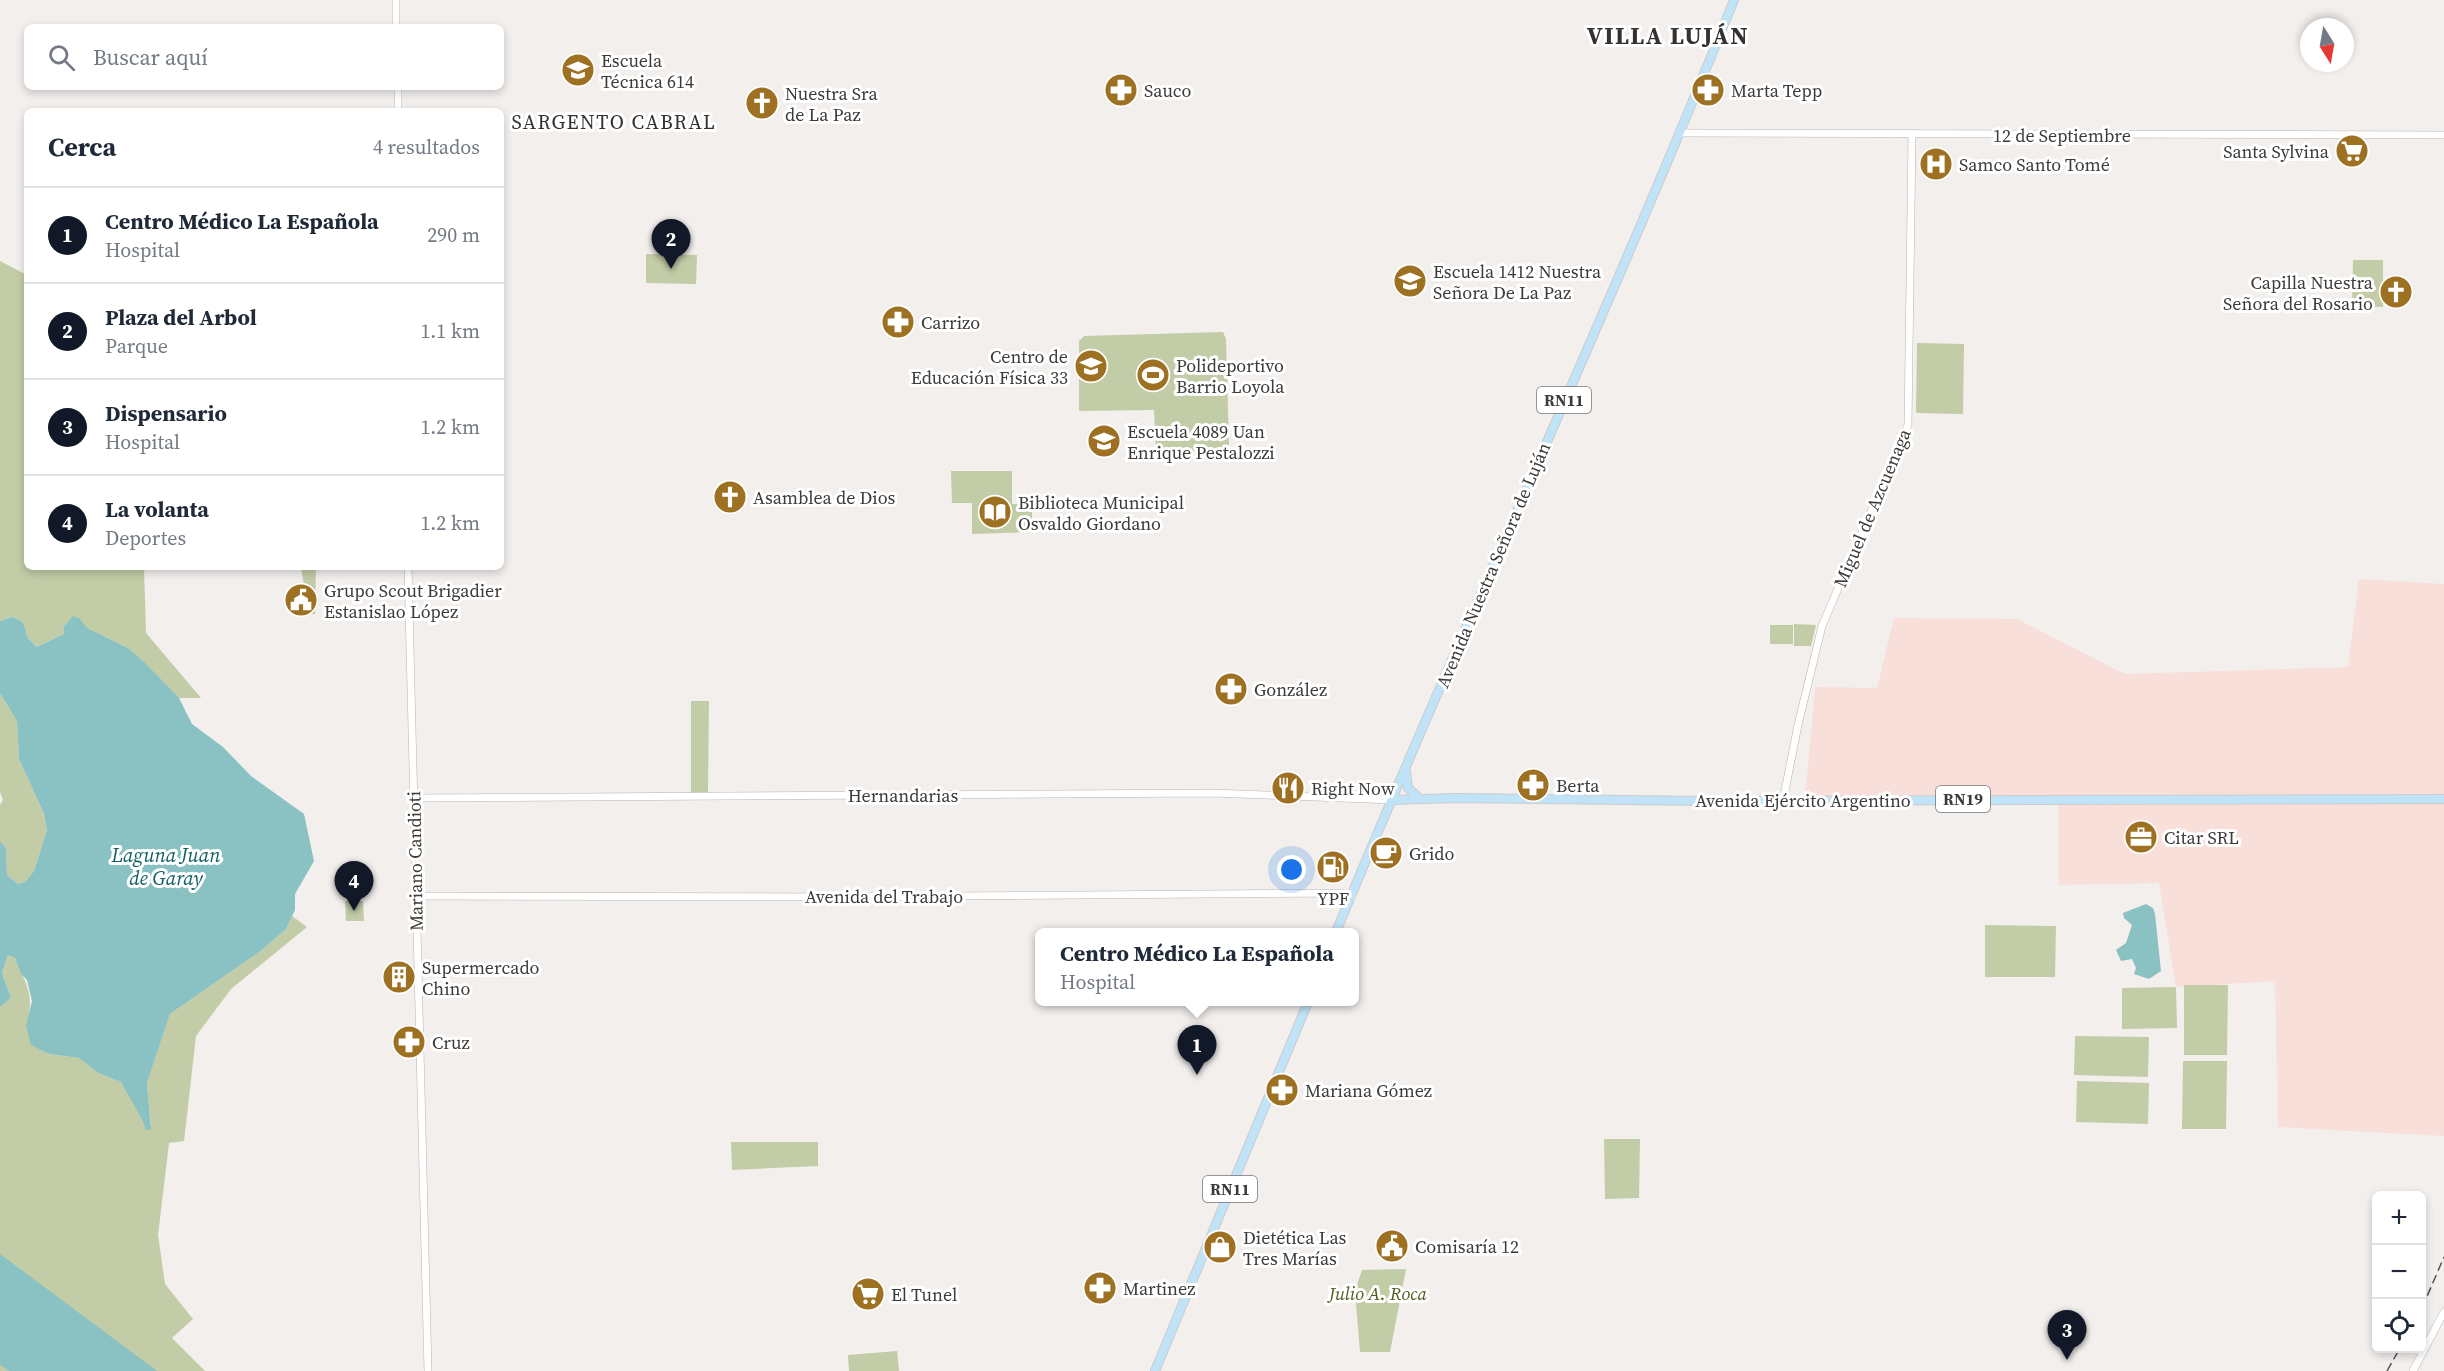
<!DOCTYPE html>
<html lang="es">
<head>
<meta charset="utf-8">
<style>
	body { margin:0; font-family:"Source Serif 4",serif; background:#f2f2f3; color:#1f2937 }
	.controls { position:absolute; right:18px; bottom:18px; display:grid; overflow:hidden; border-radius:9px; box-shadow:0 3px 9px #0003 }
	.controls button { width:54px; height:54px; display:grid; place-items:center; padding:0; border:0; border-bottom:2px solid #e0e1e3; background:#fff; color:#1f2937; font:30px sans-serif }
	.compass { position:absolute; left:2300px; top:18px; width:54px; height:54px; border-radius:50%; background:#fff; box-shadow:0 3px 9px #0003; rotate:169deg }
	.you { position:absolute; left:1292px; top:870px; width:21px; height:21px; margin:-15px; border:4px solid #fff; border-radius:50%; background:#1a73e8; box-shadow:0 0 0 9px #1a73e833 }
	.badge { display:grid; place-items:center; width:39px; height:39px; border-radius:50%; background:#111827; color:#fff; font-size:20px; font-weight:700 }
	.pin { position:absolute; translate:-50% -50px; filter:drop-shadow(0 2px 3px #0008) }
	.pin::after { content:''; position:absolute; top:32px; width:21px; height:18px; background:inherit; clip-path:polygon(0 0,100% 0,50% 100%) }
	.popup { position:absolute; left:1035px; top:928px; width:324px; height:78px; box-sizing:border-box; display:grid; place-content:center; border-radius:9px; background:#fff; filter:drop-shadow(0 2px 4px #0005); font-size:20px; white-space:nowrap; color:#747a83 }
	.popup b { font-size:22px; color:#1f2937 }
	.popup::after { content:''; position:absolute; left:50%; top:100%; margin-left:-12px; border:12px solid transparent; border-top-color:#fff }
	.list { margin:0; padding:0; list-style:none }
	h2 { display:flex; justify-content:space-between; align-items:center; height:78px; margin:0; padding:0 24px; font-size:26px }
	h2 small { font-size:20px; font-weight:400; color:#747a83 }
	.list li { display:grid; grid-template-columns:39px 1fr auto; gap:18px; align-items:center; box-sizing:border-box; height:96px; padding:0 24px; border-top:2px solid #e0e1e3 }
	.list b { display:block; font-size:22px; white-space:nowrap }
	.list p { margin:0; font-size:20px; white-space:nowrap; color:#747a83 }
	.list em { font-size:20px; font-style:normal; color:#747a83 }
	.icon { flex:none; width:33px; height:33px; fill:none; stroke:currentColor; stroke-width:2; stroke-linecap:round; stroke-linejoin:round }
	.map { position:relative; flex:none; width:2444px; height:1371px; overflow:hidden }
	.search { position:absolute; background:#fff; box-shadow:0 3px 9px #0003; left:24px; top:24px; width:480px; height:66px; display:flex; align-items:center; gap:15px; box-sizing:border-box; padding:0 21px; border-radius:9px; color:#747a83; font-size:22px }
	.panel { position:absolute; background:#fff; box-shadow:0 3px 9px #0003; left:24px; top:108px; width:480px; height:462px; border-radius:9px }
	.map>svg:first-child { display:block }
</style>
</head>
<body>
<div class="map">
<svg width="2444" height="1371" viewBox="0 0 2444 1371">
	<rect width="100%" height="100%" fill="#f2efed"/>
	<path fill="#f9dfda" d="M2359,579l85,5v552l-166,-9 -3,-146 -99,6 -17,-104 -100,2 -1,-85 -253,1 10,-114 62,1 17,-70 123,1 108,55 223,-7z"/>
	<g fill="#c2cca6">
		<path d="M646,254l51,1 -1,29 -50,-1z"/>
		<path d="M2353,260h30v47h-31z"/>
		<path d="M0,261l27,14v292h117l2,66 55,65h-22l-51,-50 -42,-20 -13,-11 -10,11 1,6 -27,13 -9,-9 -5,-16 -11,-5 -12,4z"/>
		<path d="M1223,332l3,7 3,106 -5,5 -68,2 -2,-42 -75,1v-70l5,-5z"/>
		<path d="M1917,343l47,1 -1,70 -47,-1z"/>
		<path d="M951,471h61v33h20v28l-60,2v-31h-20z"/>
		<path d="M301,567h15l-1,47 -7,-1z"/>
		<path d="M1794,624l22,1 -5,21h-17z"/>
		<rect x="1770" y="625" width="23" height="19"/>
		<path d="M0,693l17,28 2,38 25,55 3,16 -13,41 -9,11 -7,2 -11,-9 -1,-27 -6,-7v-36l3,-5 -3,-8z"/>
		<path d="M691,701h18l-1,92h-17z"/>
		<path d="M345,901h18l1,20h-18z"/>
		<path d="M292,916l15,11 -76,62 -35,47 -12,105 -15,2 -11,92 7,49 28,35 -21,19 33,33h-205v-364l11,-9 -9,-25 6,-18 7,3c10,26 19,32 13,62l21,34 30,4 19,15 23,9 30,45 -4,-44 23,-69 92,-64 24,-21z"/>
		<path d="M1985,925l71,1 -1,51h-70z"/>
		<path d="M2184,985h44l-1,70h-43z"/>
		<path d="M2176,987l1,41 -55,1v-41z"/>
		<path d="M2075,1036l74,1 -1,40 -74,-2z"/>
		<path d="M2183,1061h44l-1,68h-44z"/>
		<path d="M2077,1081l72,2 -1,41 -72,-2z"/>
		<path d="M1604,1139h36l-1,59 -34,1z"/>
		<path d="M731,1142h87v24l-86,4z"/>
		<path d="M1406,1269l-16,83h-30l-5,-61 7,-21z"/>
		<path d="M897,1351l2,20h-50l-1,-16z"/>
	</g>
	<g fill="#8ac1c3">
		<path d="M73,616l6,2 8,10 41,20 16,14 35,36 13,26 31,23 28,29 53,38 10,47 -19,33v16l-9,19 -24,21 -92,64 -23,69 4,46 -5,1c-4,-15 -17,-32 -25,-48l-23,-9 -19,-15 -30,-4 -18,-9 -5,-19 6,-25 -5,-21 -6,-6 -6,-16 -7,-3 -6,18 9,25 -11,9v-166l6,7 1,27 11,9 7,-2 9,-11 13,-41 -3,-16 -25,-55 -2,-38 -17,-28v-72l12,-4 11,5 5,16 9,9 27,-13 -1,-6z"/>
		<path d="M2146,904l7,4 2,6 6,57 -12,8 -15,-5 2,-6 -4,-9 -11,2 -5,-11 10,-7 6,-18 -8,-7 -1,-5z"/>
		<path d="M0,1254l157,117h-147l-10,-6z"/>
	</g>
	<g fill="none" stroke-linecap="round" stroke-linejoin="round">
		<g stroke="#b7b4b2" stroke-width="8">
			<g id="minor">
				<path d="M396,0v27"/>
				<path d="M398,87v24"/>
				<path d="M1679,133l765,2"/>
				<path d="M408,567l20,804"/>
				<path d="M413,798l799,-5 181,7"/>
				<path d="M1783,801l15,-76 24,-99 86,-201 4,-290"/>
				<path d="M415,896l413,1 513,-4 11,3"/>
				<path d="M2413,1371l31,-59"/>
			</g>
		</g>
		<g stroke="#ccc" stroke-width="10">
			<g id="major">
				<path d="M1406,771l2,17 11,10"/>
				<path d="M1393,800l62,-2 250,3 739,-2"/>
				<path d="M1336,932c129,-312 272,-618 398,-932"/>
				<path d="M1155,1371l153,-369"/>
			</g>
		</g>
		<use href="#minor" stroke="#fff" stroke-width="7"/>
		<use href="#major" stroke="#c0e3f8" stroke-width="8"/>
		<g stroke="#535251" stroke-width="1.5" stroke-dasharray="9 4.5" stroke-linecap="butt">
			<path d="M2422,1308l22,-51"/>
			<path d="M2387,1371l13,-23"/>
		</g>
	</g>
	<defs>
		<g id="school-disc" transform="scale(1.725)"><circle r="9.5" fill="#9e7122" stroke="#fff"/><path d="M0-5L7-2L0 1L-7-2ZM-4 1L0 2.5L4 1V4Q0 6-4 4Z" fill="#fff"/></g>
		<g id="pharmacy-disc" transform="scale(1.725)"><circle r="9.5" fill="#9e7122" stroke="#fff"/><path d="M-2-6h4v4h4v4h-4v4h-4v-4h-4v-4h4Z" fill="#fff"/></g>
		<g id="church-disc" transform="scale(1.725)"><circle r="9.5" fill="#9e7122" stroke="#fff"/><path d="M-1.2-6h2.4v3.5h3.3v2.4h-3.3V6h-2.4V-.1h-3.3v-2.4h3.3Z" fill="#fff"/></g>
		<g id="supermarket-disc" transform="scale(1.725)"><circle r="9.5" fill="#9e7122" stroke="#fff"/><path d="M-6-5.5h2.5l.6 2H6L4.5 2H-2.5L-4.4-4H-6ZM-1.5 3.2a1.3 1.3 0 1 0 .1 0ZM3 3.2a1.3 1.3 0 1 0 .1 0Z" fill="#fff"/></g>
		<g id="hospital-disc" transform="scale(1.725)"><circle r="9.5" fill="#9e7122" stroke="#fff"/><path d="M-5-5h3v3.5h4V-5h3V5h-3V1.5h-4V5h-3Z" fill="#fff"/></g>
		<g id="stadium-disc" transform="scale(1.725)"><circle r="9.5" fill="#9e7122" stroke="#fff"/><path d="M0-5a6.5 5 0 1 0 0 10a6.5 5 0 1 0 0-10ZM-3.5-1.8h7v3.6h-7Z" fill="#fff"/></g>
		<g id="library-disc" transform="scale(1.725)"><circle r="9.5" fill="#9e7122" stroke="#fff"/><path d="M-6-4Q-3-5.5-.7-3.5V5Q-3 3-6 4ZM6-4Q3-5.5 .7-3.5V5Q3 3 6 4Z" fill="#fff"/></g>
		<g id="civic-disc" transform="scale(1.725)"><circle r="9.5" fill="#9e7122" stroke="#fff"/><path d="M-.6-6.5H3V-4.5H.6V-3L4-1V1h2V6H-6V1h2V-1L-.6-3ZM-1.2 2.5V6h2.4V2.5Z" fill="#fff"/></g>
		<g id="restaurant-disc" transform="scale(1.725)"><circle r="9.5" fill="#9e7122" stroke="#fff"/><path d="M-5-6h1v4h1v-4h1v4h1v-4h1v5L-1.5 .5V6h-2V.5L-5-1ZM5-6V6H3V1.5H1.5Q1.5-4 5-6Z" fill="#fff"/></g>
		<g id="office-disc" transform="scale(1.725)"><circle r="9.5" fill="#9e7122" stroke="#fff"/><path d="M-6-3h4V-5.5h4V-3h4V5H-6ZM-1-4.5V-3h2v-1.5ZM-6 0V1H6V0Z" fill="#fff"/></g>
		<g id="cafe-disc" transform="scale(1.725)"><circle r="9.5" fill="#9e7122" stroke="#fff"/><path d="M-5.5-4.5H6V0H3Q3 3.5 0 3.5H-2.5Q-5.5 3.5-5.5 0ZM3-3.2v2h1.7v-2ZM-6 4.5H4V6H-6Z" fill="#fff"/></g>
		<g id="fuel-disc" transform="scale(1.725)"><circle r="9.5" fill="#9e7122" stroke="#fff"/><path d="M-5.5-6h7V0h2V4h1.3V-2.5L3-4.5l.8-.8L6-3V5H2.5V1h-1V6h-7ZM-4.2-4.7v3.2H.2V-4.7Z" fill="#fff"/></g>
		<g id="building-disc" transform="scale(1.725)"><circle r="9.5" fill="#9e7122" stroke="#fff"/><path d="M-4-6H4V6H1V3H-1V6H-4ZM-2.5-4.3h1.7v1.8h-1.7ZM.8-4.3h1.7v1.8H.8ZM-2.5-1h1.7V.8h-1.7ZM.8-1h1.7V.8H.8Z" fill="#fff"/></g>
		<g id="shop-disc" transform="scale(1.725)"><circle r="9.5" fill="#9e7122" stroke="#fff"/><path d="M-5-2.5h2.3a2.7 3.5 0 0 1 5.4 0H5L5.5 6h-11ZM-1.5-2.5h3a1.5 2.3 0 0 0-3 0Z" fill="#fff"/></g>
	</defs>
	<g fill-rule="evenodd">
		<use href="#school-disc" x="578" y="70"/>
		<use href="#pharmacy-disc" x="1121" y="90"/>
		<use href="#pharmacy-disc" x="1708" y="90"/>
		<use href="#church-disc" x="762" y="103"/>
		<use href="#supermarket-disc" x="2352" y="151"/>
		<use href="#hospital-disc" x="1936" y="164"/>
		<use href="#school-disc" x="1410" y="281"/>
		<use href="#church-disc" x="2396" y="292"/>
		<use href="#pharmacy-disc" x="898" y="322"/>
		<use href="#school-disc" x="1091" y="366"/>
		<use href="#stadium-disc" x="1153" y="375"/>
		<use href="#school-disc" x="1104" y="441"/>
		<use href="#church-disc" x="730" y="497"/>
		<use href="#library-disc" x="995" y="512"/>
		<use href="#civic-disc" x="301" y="600"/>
		<use href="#pharmacy-disc" x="1231" y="689"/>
		<use href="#pharmacy-disc" x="1533" y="785"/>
		<use href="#restaurant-disc" x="1288" y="788"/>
		<use href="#office-disc" x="2141" y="837"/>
		<use href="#cafe-disc" x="1386" y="853"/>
		<use href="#fuel-disc" x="1333" y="867"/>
		<use href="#building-disc" x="399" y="977"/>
		<use href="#pharmacy-disc" x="409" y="1042"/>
		<use href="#pharmacy-disc" x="1282" y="1090"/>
		<use href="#civic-disc" x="1392" y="1246"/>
		<use href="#shop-disc" x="1220" y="1247"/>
		<use href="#pharmacy-disc" x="1100" y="1288"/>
		<use href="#supermarket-disc" x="868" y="1294"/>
	</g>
	<g text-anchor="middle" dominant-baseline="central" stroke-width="6" stroke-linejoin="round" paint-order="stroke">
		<g fill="#fff" stroke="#767675" stroke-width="1.5">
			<rect x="1537" y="387" width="54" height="26" rx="4.5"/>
			<rect x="1936" y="786" width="54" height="26" rx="4.5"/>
			<rect x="1203" y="1176" width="54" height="26" rx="4.5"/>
		</g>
		<g font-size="16" font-weight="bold" fill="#3c3b3a">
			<text x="1564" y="400">RN11</text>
			<text x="1963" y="799">RN19</text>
			<text x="1230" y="1189">RN11</text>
		</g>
		<g font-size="18" fill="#3c3b3a" stroke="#fff" text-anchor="start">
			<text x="601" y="60">Escuela<tspan x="601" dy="21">Técnica 614</tspan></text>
			<text x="1144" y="90">Sauco</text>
			<text x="1731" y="90">Marta Tepp</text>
			<text x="785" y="93">Nuestra Sra<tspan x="785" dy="21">de La Paz</tspan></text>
			<text x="2329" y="151" text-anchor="end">Santa Sylvina</text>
			<text x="1959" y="164">Samco Santo Tomé</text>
			<text x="1433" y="271">Escuela 1412 Nuestra<tspan x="1433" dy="21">Señora De La Paz</tspan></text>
			<text x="2373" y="282" text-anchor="end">Capilla Nuestra<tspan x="2373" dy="21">Señora del Rosario</tspan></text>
			<text x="921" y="322">Carrizo</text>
			<text x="1068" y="356" text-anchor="end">Centro de<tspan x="1068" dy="21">Educación Física 33</tspan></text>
			<text x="1176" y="365">Polideportivo<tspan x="1176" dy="21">Barrio Loyola</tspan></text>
			<text x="1127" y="431">Escuela 4089 Uan<tspan x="1127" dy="21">Enrique Pestalozzi</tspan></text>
			<text x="753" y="497">Asamblea de Dios</text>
			<text x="1018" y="502">Biblioteca Municipal<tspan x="1018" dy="21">Osvaldo Giordano</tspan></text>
			<text x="324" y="590">Grupo Scout Brigadier<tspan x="324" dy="21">Estanislao López</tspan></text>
			<text x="1254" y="689">González</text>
			<text x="1556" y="785">Berta</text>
			<text x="1311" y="788">Right Now</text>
			<text x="2164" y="837">Citar SRL</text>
			<text x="1409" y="853">Grido</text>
			<text x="1333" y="898" text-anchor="middle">YPF</text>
			<text x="422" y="967">Supermercado<tspan x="422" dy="21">Chino</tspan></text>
			<text x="432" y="1042">Cruz</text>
			<text x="1305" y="1090">Mariana Gómez</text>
			<text x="1243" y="1237">Dietética Las<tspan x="1243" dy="21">Tres Marías</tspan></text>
			<text x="1415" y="1246">Comisaría 12</text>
			<text x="1123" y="1288">Martinez</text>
			<text x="891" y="1294">El Tunel</text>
		</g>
		<g font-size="18" fill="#3c3b3a" stroke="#fff">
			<text x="2062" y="135">12 de Septiembre</text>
			<text transform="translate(1872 508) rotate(-67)">Miguel de Azcuenaga</text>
			<text transform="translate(1493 565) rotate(-67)">Avenida Nuestra Señora de Luján</text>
			<text x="903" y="795">Hernandarias</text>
			<text x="1803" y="800">Avenida Ejército Argentino</text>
			<text transform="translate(415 861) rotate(-91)">Mariano Candioti</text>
			<text x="884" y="896">Avenida del Trabajo</text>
		</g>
		<g font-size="18" font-style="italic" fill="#515d1e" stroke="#fff">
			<text x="1378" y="1293">Julio A. Roca</text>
		</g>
		<g font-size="20" letter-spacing="1.5" fill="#343130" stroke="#fff">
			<text x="614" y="122">SARGENTO CABRAL</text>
		</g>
		<g font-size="20" font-style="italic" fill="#125f61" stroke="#fff">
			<text x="166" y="855">Laguna Juan<tspan x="166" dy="23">de Garay</tspan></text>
		</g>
		<g font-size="24" font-weight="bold" letter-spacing="1.5" fill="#343130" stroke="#fff">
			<text x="1668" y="35">VILLA LUJÁN</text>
		</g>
	</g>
</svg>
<div class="controls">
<button>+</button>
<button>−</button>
<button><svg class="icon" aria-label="locate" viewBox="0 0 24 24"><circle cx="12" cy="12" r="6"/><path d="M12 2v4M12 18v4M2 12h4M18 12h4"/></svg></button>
</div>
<svg class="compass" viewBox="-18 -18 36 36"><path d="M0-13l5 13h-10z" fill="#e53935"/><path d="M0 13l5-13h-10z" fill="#747a83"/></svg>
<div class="you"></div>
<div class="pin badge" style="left:1197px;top:1075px">1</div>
<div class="popup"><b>Centro Médico La Española</b>Hospital</div>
<div class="pin badge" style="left:671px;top:269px">2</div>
<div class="pin badge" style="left:2067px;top:1360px">3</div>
<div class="pin badge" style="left:354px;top:911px">4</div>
<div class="search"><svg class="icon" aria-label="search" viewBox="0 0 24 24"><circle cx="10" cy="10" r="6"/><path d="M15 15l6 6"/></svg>Buscar aquí</div>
<section class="panel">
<h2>Cerca<small>4 resultados</small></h2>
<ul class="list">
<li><span class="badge">1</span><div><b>Centro Médico La Española</b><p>Hospital</p></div><em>290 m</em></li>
<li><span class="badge">2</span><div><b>Plaza del Arbol</b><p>Parque</p></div><em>1.1 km</em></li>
<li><span class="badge">3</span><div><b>Dispensario</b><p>Hospital</p></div><em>1.2 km</em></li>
<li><span class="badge">4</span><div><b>La volanta</b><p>Deportes</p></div><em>1.2 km</em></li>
</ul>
</section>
</div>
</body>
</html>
